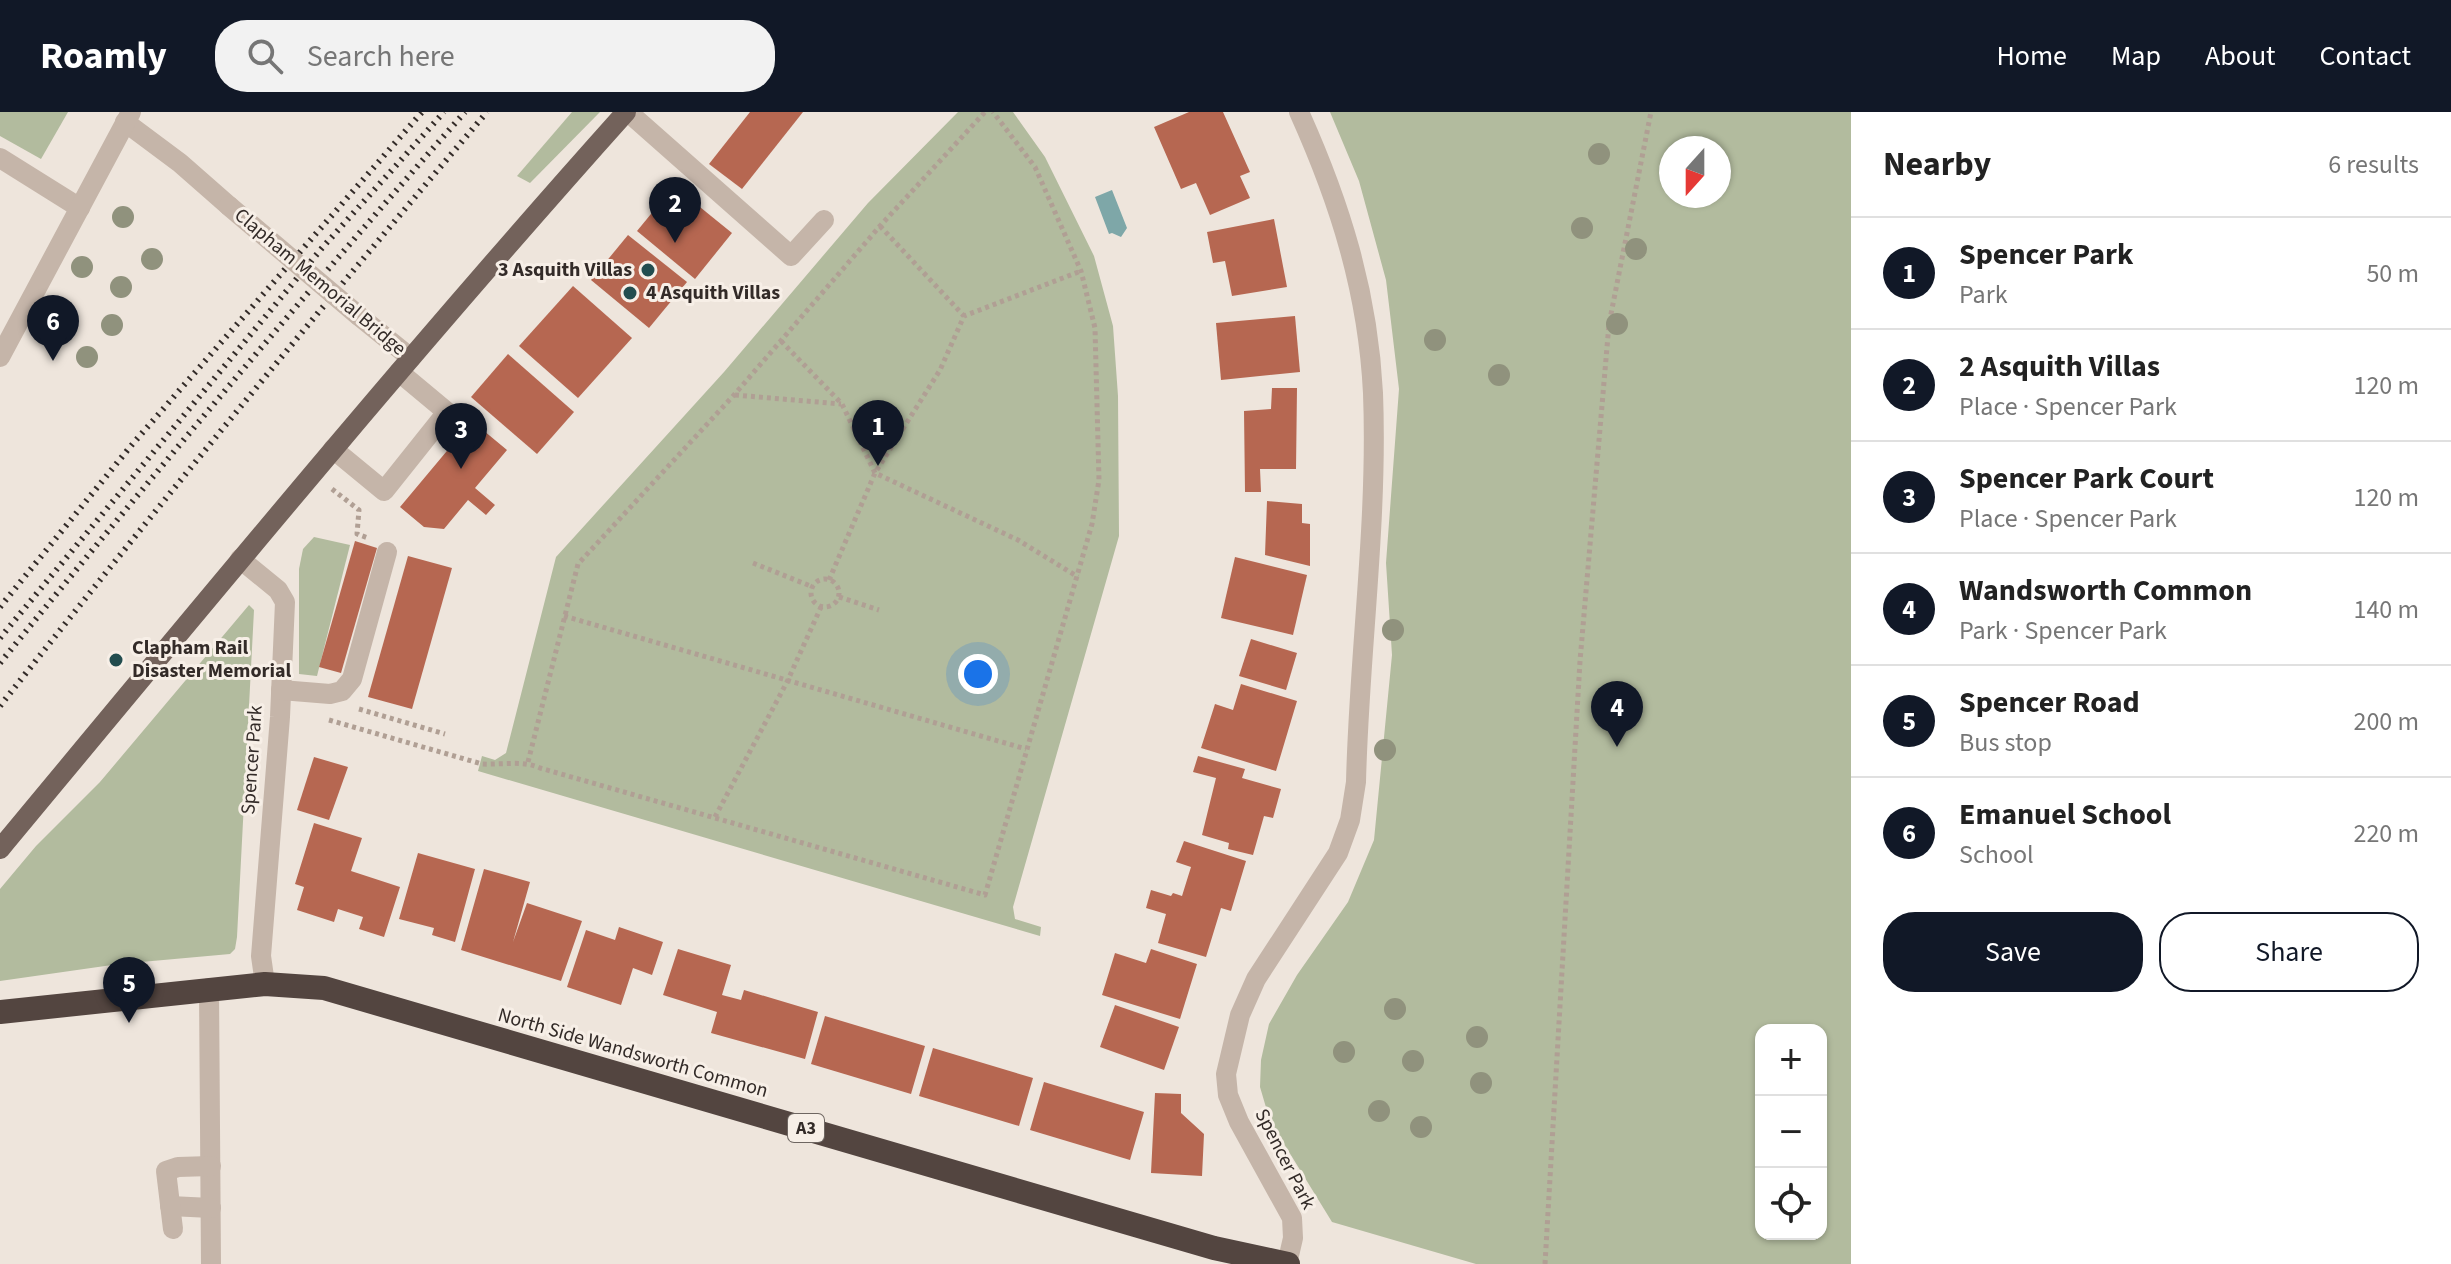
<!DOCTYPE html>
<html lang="en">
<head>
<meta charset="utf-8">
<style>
	body { margin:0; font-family:"Source Sans 3",sans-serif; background:#f2f2f2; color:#222 }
	.controls { position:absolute; right:24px; bottom:24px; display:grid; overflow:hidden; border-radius:16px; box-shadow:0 2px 6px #0004 }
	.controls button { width:72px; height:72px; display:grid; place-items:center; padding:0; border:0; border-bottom:2px solid #e0e0e0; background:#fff; color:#222; font:40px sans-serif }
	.compass { position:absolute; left:1659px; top:24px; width:72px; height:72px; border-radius:50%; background:#fff; box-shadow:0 2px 6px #0004; rotate:201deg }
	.you { position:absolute; left:978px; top:562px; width:28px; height:28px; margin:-20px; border:6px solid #fff; border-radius:50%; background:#1a73e8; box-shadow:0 0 0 12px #1a73e833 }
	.badge { display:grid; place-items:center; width:52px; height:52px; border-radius:50%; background:#111827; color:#fff; font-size:26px; font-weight:700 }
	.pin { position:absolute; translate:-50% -66px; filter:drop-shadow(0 2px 4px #0008) }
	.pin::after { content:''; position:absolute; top:42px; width:28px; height:24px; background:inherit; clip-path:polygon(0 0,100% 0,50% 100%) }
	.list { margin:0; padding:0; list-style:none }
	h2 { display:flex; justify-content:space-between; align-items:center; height:104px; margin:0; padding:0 32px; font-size:34px }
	h2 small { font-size:26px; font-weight:400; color:#767676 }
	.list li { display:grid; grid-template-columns:52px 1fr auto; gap:24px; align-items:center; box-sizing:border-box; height:112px; padding:0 32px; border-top:2px solid #e0e0e0 }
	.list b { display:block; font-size:30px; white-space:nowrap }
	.list p { margin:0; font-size:26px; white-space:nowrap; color:#767676 }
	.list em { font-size:26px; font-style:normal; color:#767676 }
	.actions { display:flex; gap:16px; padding:24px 32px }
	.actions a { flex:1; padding:18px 0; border:2px solid #111827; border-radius:32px; text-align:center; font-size:28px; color:#111827 }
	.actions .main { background:#111827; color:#fff }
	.icon { flex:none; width:44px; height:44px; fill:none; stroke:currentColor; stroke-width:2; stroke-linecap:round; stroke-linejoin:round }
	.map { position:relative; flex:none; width:1851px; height:1152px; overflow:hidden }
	header { display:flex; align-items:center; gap:48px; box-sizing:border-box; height:112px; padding:0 40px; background:#111827; color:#fff }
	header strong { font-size:38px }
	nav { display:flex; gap:44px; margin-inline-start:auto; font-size:28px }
	.search { width:560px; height:72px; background:#f2f2f2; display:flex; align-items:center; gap:20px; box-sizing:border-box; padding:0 28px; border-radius:32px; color:#767676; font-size:30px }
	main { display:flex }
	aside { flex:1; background:#fff }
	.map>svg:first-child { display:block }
</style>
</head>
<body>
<header>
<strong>Roamly</strong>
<div class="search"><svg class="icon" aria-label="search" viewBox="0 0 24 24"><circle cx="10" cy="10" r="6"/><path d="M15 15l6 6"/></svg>Search here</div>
<nav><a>Home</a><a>Map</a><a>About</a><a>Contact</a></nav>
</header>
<main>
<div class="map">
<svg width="1851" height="1152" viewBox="0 0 1851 1152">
	<rect width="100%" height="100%" fill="#eee5dc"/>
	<g fill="#b2bb9e" fill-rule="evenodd">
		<path d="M0,0h68l-27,47 -41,-23z"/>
		<path d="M572,0h28l-70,71 -13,-7z"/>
		<path d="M958,0h55l32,45 49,99 19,70 5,70 1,140 -106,371 2,12 26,8 -1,9 -562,-165 4,-15 13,4 11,-7 50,-196 168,-185 144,-169z"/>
		<path d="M1330,0h521v1152h-375l-144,-42 -62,-101 -10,-34 1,-27 8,-36 28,-49 51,-73 26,-62 18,-185 -6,-92 13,-174 -13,-109 -27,-99zM1719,36v48h-48v-48zM1761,918h60v204h-60z"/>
		<path d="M314,425l36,8 -33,131 -18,-2v-105l4,-20z"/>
		<path d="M249,493l5,5 -17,327 -2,12 -5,5 -111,10 -119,17v-92l36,-43 64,-64z"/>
	</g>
	<path fill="#7ea7a8" d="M1112,78l15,38 -6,9 -9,-4 -3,1 -14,-37z"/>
	<g fill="#b66751">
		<path d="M750,0h53l-61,77 -33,-25z"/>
		<path d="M1189,0h34l27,60 -10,4 10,22 -40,17 -14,-32 -15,6 -27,-62z"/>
		<path d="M674,74l58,47 -37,46 -58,-48z"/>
		<path d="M1274,107l13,68 -55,9 -7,-35 -12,2 -6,-31z"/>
		<path d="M628,123l59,47 -38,46 -58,-48z"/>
		<path d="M573,174l59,52 -54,60 -59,-52z"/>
		<path d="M1295,204l5,56 -79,8 -5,-57z"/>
		<path d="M508,242l66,58 -37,42 -66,-57z"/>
		<path d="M1272,276h25l-1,81h-36l1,23h-16l-1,-81 27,-2z"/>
		<path d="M472,309l35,29 -32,38 20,17 -9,10 -18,-15 -24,29 -20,-2 -24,-20z"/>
		<path d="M1267,389l35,3v19l8,1v42l-45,-11z"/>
		<path d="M355,429l22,7 -36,125 -22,-6z"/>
		<path d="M408,444l44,12 -40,141 -44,-12z"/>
		<path d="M1235,445l72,18 -14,60 -72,-17z"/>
		<path d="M1251,527l46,14 -11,37 -47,-14z"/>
		<path d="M1241,572l56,17 -21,70 -75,-23 14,-44 18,6z"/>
		<path d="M1198,644l47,13 -3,9 39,11 -8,29 -9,-2 -11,39 -25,-6 1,-6 -27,-8 14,-57 -23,-6z"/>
		<path d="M314,645l34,10 -19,53 -32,-10z"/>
		<path d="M314,711l48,15 -11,33 49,16 -16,50 -25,-8 4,-12 -25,-8 -4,13 -37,-12 7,-23 -9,-3z"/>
		<path d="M1184,729l62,20 -15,50 -10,-3 -15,49 -48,-14 8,-29 -20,-6 5,-18 20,6 2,-3 9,3 9,-29 -15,-5z"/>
		<path d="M418,741l57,16 -20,73 -23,-7 2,-7 -35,-9z"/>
		<path d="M484,757l46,13 -17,60 14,-39 55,18 -21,60 -100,-31z"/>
		<path d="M619,815l44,15 -11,33 -19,-7 -12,37 -54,-18 19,-57 29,10z"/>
		<path d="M678,837l53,16 -9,30 19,5 3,-10 74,22 -13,47 -94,-26 6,-21 -54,-17z"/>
		<path d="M1151,837l46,15 -17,55 -78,-24 13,-42 31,10z"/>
		<path d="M1115,893l64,22 -15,43 -64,-23z"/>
		<path d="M825,904l100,30 -14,48 -100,-30z"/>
		<path d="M933,936l100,30 -14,48 -100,-30z"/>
		<path d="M1044,970l100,30 -14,48 -100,-30z"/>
		<path d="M1155,981l26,1v19l23,21 -2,42 -51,-3z"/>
	</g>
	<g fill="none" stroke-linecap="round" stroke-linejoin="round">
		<g stroke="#b09f94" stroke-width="5" stroke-dasharray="4 4" stroke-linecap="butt">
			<path d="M880,114l84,90"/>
			<path d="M781,229l61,63 33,69 143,67 60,37"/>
			<path d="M735,283l106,9"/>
			<path d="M332,377l27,21 -2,24 11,4"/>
			<path d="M753,451l60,24"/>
			<circle cx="825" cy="481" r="14"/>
			<path d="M829,468l46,-107 65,-103 24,-54 117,-45"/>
			<path d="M839,485l40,13"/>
			<path d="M564,504l462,133"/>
			<path d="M359,597l86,25"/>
			<path d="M329,608l153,44c20,1 41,-4 58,4l445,127 107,-371 7,-44 -4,-152 -14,-57 -46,-104 -42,-55"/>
			<path d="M528,650l50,-198 156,-169 146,-169 105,-114"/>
			<path d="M715,705l72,-135 34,-75"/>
			<path d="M1545,1152l35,-603 29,-337 42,-212"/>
		</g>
		<g stroke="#c5b5a9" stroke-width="20">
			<path d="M628,0l163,144 33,-36"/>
			<path d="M125,10l55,41 49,43"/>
			<path d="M0,46l80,50"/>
			<path d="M359,204l52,42"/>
			<path d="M0,245l131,-245"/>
			<path d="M333,337l51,42 63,-79 -48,-40"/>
			<path d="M240,447l38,31 7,12 -5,115 -19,239 4,28"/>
			<path d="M281,578l49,4 12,-3 10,-12 35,-127"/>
			<path d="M209,876l2,276"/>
			<path d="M170,1094l41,2"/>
			<path d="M173,1117l-7,-58 12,-4 33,-1"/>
			<path d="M1287,1152l6,-26 -1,-20 -53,-96 -11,-27 -2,-21 14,-59 16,-36 82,-126 12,-33 6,-38c3,-129 22,-259 17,-389 -5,-101 -33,-190 -74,-281"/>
		</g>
		<path stroke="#73625b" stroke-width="20" d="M0,737c206,-248 411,-497 626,-737"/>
		<path stroke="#534540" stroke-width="24" d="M0,900l265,-28 59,4 890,260 74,16"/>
		<g stroke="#332b28" stroke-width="6" stroke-dasharray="2 6" stroke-linecap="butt">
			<path d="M0,495l130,-160 292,-335"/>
			<path d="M0,526l322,-390 122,-136"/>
			<path d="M0,551c152,-187 306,-371 465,-551"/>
			<path d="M0,594c159,-202 321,-399 487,-594"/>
		</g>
		<path stroke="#c5b5a9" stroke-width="20" d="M229,94l130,110"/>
	</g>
	<g fill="#90927d">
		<circle cx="1599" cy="42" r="11"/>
		<circle cx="123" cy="105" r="11"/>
		<circle cx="1582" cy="116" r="11"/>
		<circle cx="1636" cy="137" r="11"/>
		<circle cx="152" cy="147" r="11"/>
		<circle cx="82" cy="155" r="11"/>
		<circle cx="121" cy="175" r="11"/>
		<circle cx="1617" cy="212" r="11"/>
		<circle cx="112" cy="213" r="11"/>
		<circle cx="49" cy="217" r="11"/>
		<circle cx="1435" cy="228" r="11"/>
		<circle cx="87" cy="245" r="11"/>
		<circle cx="1499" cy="263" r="11"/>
		<circle cx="1393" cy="518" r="11"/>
		<circle cx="1385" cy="638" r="11"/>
		<circle cx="1395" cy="897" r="11"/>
		<circle cx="1477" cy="925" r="11"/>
		<circle cx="1344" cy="940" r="11"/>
		<circle cx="1413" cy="949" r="11"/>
		<circle cx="1481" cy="971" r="11"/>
		<circle cx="1379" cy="999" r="11"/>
		<circle cx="1421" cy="1015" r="11"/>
	</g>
	<g fill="#234d4f" stroke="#f7efe7" stroke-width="3">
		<circle cx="648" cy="158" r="8"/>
		<circle cx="630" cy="181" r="8"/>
		<circle cx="116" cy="548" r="8"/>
	</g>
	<g text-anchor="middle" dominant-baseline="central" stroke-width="6" stroke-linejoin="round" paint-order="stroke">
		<rect fill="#f7efe7" stroke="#6e6661" stroke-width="2" x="788" y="1002" width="36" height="28" rx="6"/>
		<g font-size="18" font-weight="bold" fill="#332b28">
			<text x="806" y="1016">A3</text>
		</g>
		<g font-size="20" font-weight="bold" fill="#332b28" stroke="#f7efe7" text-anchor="start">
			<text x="632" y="158" text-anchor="end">3 Asquith Villas</text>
			<text x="646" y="181">4 Asquith Villas</text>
			<text x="132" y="536">Clapham Rail<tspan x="132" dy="23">Disaster Memorial</tspan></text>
		</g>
		<g font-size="20" fill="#332b28" stroke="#f7efe7">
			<text transform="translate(320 170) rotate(40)">Clapham Memorial Bridge</text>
			<text transform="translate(252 648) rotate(-86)">Spencer Park</text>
			<text transform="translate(633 941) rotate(16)">North Side Wandsworth Common</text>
			<text transform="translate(1285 1047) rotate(63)">Spencer Park</text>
		</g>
	</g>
</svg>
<div class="controls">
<button>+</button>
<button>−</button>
<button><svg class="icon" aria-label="locate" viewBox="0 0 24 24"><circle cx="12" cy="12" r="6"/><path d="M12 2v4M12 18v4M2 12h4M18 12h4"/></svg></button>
</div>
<svg class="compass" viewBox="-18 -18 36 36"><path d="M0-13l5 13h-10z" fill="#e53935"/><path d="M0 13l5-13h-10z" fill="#767676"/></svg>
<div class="you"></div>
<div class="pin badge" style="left:878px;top:354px">1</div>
<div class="pin badge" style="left:675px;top:131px">2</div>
<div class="pin badge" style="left:461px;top:357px">3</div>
<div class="pin badge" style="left:1617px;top:635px">4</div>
<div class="pin badge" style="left:129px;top:911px">5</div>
<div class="pin badge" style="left:53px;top:249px">6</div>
</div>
<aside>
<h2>Nearby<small>6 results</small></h2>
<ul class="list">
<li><span class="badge">1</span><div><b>Spencer Park</b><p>Park</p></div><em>50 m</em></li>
<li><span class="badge">2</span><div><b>2 Asquith Villas</b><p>Place · Spencer Park</p></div><em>120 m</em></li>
<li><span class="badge">3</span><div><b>Spencer Park Court</b><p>Place · Spencer Park</p></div><em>120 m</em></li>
<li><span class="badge">4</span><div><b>Wandsworth Common</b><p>Park · Spencer Park</p></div><em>140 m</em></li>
<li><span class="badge">5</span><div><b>Spencer Road</b><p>Bus stop</p></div><em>200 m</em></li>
<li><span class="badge">6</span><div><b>Emanuel School</b><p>School</p></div><em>220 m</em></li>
</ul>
<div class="actions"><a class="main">Save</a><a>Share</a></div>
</aside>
</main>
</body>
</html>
